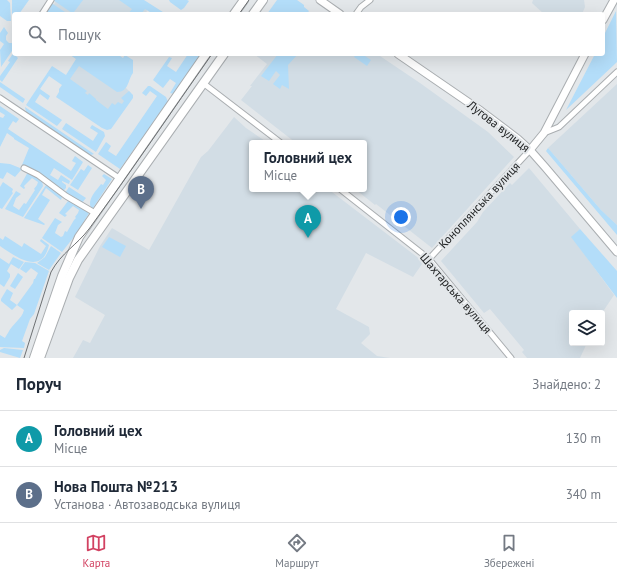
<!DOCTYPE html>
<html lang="uk">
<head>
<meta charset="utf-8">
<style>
	body { margin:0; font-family:"PT Sans",sans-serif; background:#f6f6f7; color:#1f2937 }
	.controls { position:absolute; right:12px; bottom:12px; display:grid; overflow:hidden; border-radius:4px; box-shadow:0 4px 16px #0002 }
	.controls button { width:36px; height:36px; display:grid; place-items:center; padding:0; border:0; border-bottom:1px solid #e0e1e3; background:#fff; color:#1f2937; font:20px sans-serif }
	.you { position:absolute; left:401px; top:217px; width:14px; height:14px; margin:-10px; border:3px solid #fff; border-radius:50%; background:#1a73e8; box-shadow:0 0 0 6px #1a73e833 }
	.badge { display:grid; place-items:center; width:26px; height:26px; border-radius:50%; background:#d24262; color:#fff; font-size:13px; font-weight:700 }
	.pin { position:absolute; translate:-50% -33px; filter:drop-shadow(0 1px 2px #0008) }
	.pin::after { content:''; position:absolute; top:21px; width:14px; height:12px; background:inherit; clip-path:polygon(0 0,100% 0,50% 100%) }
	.popup { position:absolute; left:249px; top:140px; width:118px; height:52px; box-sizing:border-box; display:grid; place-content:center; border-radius:4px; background:#fff; filter:drop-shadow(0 1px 3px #0005); font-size:13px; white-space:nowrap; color:#747a83 }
	.popup b { font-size:15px; color:#1f2937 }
	.popup::after { content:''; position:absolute; left:50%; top:100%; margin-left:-8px; border:8px solid transparent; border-top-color:#fff }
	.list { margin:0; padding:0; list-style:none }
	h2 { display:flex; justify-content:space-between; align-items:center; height:52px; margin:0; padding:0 16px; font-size:17px }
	h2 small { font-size:13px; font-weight:400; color:#747a83 }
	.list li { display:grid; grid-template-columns:26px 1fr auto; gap:12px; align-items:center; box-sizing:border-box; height:56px; padding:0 16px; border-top:1px solid #e0e1e3 }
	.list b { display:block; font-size:15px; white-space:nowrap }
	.list p { margin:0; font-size:13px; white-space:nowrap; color:#747a83 }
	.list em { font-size:13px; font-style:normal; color:#747a83 }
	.icon { flex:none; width:22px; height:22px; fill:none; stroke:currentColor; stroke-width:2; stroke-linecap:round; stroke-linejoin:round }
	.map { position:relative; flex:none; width:617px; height:358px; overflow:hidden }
	.search { position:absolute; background:#fff; box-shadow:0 4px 16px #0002; left:12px; right:12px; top:12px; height:44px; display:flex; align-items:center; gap:10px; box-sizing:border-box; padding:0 14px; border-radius:4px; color:#747a83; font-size:15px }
	.sheet { height:164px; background:#fff }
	nav { display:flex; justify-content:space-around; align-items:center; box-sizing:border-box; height:56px; border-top:1px solid #e0e1e3; background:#fff; font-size:11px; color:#747a83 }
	nav a { display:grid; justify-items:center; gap:2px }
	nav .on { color:#d24262 }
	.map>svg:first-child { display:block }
</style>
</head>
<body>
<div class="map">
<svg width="617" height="358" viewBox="0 0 617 358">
	<rect width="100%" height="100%" fill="#e3e7ea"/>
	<g fill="#d2dde5">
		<path d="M57,0h84l6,11 -2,3h-98z"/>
		<path d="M533,0h51l1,7 -3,7h-38l-12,-11z"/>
		<path d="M69,54h39l21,22 -3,12 5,5 -22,31 -50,-33 19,-31z"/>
		<path d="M254,54h123l43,29 68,49 26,25 -82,91 -56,-44 -1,1 -20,-16h9v-46h-68l-55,-43 11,-14h-2l17,-22z"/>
		<path d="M617,84v141l-16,-15 -53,-62z"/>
		<path d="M234,117l12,11 22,15h-16v46h76l93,71 1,4 -9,13 -47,-24 -30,56 33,18 1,7 -9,9 16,13 13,2h-317l10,-18 7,3 15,-28 -30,-18 25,-51 12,-18 37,22 52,-93 7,-6z"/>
		<path d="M529,168l51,61 -8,8 42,58 -12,18h-30v30h15l-7,15h-53l-5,-6 2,-2 -34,-41 -6,4 -43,-52 36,-39 6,-10 27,-29 2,2z"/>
	</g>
	<g fill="#b3ddf9">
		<path d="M0,0h7l3,3 1,18h-4l-7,-5z"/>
		<path d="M12,0h17l-10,14h-5v9l-2,-4z"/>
		<path d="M53,0h30l-9,12 -2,1z"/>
		<path d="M119,0h25l22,14h-13l-8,-5 -4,5h-13l4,-5z"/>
		<path d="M169,0h18l2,1 -5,7 -3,2 -11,-8z"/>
		<path d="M277,0h20l7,5v2l5,4 -2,3h-40z"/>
		<path d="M52,3l1,1 15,10h-25z"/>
		<path d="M616,11l1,51 -51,48 29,-56h8v-17z"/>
		<path d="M4,27l4,6 -2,3v4l3,3h5v5l-13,19 -1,-17 4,-6 -4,-3v-8z"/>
		<path d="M14,52v2h3l-1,2 2,2 -16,24 -2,-2v-4l10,-14 -2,-1z"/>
		<path d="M69,54h48l6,4 2,-3 8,5v13c-5,6 -4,19 -16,19l-38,-26 -9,13 17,12 -2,2 3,2 1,-2 7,6v1l12,9 4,-6 3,2 3,-3 4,2 2,-3 -3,-3 8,-7 4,4v3l-22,31 -4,1 -5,-2 -46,-31 3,-5v-3l3,-4 -13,-9 -9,13 10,7 -2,4 -8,-6 -5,8 27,18 -5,6 -31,-21 26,-39 14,9 10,-16z"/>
		<path d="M188,54h13l-27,40 -4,-1 6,-10 -6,-4 -7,9 -10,-8 16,-23 3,1 -5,8 9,6z"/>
		<path d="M278,54h20l-10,11 1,24 -7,-4 -2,4 -7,-5 7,-9 -4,-4 -7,10 -8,-5z"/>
		<path d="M356,54h6l9,6 -4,6 -13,-9z"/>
		<path d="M0,82l25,17 -2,4 -23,-16z"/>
		<path d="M148,86h2l16,11 2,5 -48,67 -22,-15 8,-12 5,4 -3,5 8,5 41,-60 -7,-5 -4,5 -4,-3z"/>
		<path d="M0,106l19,13 -3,4 -3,-2 -5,8 63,42 5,-8 -4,-2 3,-5 8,6 -11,18 -18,-12 -4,7 8,5 3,-5 9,6 -1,3 -7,-3v1l4,3v3l-3,3 -41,-26 7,-17 -15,-9v-1l-7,-5 -7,14v-30l3,1 2,-3 -5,-3z"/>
		<path d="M25,107l69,47 -3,1 -4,-2 -61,-41z"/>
		<path d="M66,123l27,18 5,-8 -8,-5 2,-3 12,7 1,4 -9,16 -34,-23z"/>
		<path d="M548,148l53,62 16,15v10l-71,-84z"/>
		<path d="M0,163l10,1 10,4 1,2 -6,7 -8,-5 -4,7 -3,-1z"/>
		<path d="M88,165l4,3 -14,22 -8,-5 11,-16 3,2z"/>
		<path d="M28,172l14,9 1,5 -20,31 -18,-8 11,-18 5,3 -5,4 -3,8 6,4 5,-7 2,1 9,-14 -1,-1 3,-4 1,-3 -6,-4 -8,8 1,2 -1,1 -4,-3z"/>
		<path d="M104,174l8,5 -19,29h-2c-4,-9 5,-17 10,-24l2,1 3,-5 -4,-4z"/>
		<path d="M3,182l10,7 -1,3 1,1 -11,16 -2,-1v-21z"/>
		<path d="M46,185l7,5 2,-1c4,4 9,5 6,11l-15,-12 -4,7 8,5 -12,19 7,5 -1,1 -20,-7z"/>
		<path d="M69,187l17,11 -4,5 -17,-10z"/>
		<path d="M68,201h2l19,12 -12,20 -15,19 -20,-14 13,-20 7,4 -4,3 -3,8 6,4 2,-1 2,-5 2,1 7,-12 2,-2 -1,-1 3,-4 1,-3 -6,-4 -8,8 2,1 -2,2 -6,-4z"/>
		<path d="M580,229l37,42v27l-46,-61z"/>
		<path d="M5,236l17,11 2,-4 17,11 5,-8 -6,-5 1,-2 8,6c-7,31 -33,12 -49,1v-8l3,2z"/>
		<path d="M109,237l17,9 -6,11 -18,-10z"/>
		<path d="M51,246l10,7 -12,17 -12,-7 8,-6z"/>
		<path d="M13,257l11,5 -5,7 -8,-5 -4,7 3,3v3l-6,10 -4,-3v-26l9,6z"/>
		<path d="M25,262l10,1 14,8 -15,43 -4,5 -8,22 3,2 -1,5 -24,-1v-12l5,3c1,-2 2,-4 3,-5 4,-9 14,-14 16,-23l-7,-5 16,-22 1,-4h1l3,-6 -7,-5 -5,5 -6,-4z"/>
		<path d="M18,273l5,4 -8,12 -5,-3z"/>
		<path d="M7,289l6,4 -3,7 7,5 -5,5 -11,-9v-2z"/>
		<path d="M4,348l19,2 -3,8 -20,-6v-2z"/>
	</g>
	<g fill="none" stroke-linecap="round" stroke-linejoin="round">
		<g stroke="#aaaeb1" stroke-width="7">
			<g id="street">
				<path d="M42,14l9,-14"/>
				<path d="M356,14l5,-7 9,-7"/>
				<path d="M203,83l78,60"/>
				<path d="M0,98l119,80"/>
				<path d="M544,133l15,-6 58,-55"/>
				<path d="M24,168l14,7 28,21 29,17"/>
				<path d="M340,189l89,70 82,99"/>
				<path d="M429,259l101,-109"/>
			</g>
		</g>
		<g stroke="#aaaeb1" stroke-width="9">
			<g id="secondary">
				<path d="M320,0l20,14"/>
				<path d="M603,20l11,-20"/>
				<path d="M398,54l83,57 37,28 12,11 15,17 72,85"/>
				<path d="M530,150l14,-17 41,-79"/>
			</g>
		</g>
		<g stroke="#aaaeb1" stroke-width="10">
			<g id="primary">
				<path d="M234,14l10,-14"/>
				<path d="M253,14l10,-14"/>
				<path d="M34,358l28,-82 17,-39 127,-183"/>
				<path d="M40,358l29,-80 9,-18 146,-206"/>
			</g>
		</g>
		<use href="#street" stroke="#fff" stroke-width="5"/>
		<use href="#secondary" stroke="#fff" stroke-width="7"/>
		<use href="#primary" stroke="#fff" stroke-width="8"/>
		<g stroke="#6d7072" stroke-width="1">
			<path d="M239,14l10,-14"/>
			<path d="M24,358l27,-86c11,-20 25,-26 38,-43 42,-57 82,-117 123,-175"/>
		</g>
	</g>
	<g text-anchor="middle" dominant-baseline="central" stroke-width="4" stroke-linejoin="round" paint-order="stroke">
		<g font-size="12" fill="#222425" stroke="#e3e7ea">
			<text transform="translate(499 126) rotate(38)">Лугова вулиця</text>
			<text transform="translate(479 205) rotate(-47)">Коноплянська вулиця</text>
			<text transform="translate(456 293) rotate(49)">Шахтарська вулиця</text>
		</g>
	</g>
</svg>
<div class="controls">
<button><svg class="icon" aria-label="layers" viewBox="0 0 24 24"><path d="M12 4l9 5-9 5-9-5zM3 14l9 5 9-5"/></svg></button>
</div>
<div class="you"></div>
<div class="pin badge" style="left:308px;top:238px;background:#0f9aa8">A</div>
<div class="popup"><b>Головний цех</b>Місце</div>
<div class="pin badge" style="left:141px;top:209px;background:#5c6f8a">B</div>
<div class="search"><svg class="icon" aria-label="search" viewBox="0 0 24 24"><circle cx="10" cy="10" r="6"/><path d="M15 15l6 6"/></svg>Пошук</div>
</div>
<section class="sheet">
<h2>Поруч<small>Знайдено: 2</small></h2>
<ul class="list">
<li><span class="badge" style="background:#0f9aa8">A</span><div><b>Головний цех</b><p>Місце</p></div><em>130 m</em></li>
<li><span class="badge" style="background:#5c6f8a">B</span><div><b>Нова Пошта №213</b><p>Установа · Автозаводська вулиця</p></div><em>340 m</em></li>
</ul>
</section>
<nav>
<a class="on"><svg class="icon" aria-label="map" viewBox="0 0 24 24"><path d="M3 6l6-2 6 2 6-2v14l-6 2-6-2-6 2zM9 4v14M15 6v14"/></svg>Карта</a>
<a><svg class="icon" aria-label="directions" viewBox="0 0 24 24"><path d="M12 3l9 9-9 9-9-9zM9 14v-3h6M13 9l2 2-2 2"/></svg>Маршрут</a>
<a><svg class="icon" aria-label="saved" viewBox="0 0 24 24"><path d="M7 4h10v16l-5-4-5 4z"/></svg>Збережені</a>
</nav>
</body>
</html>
